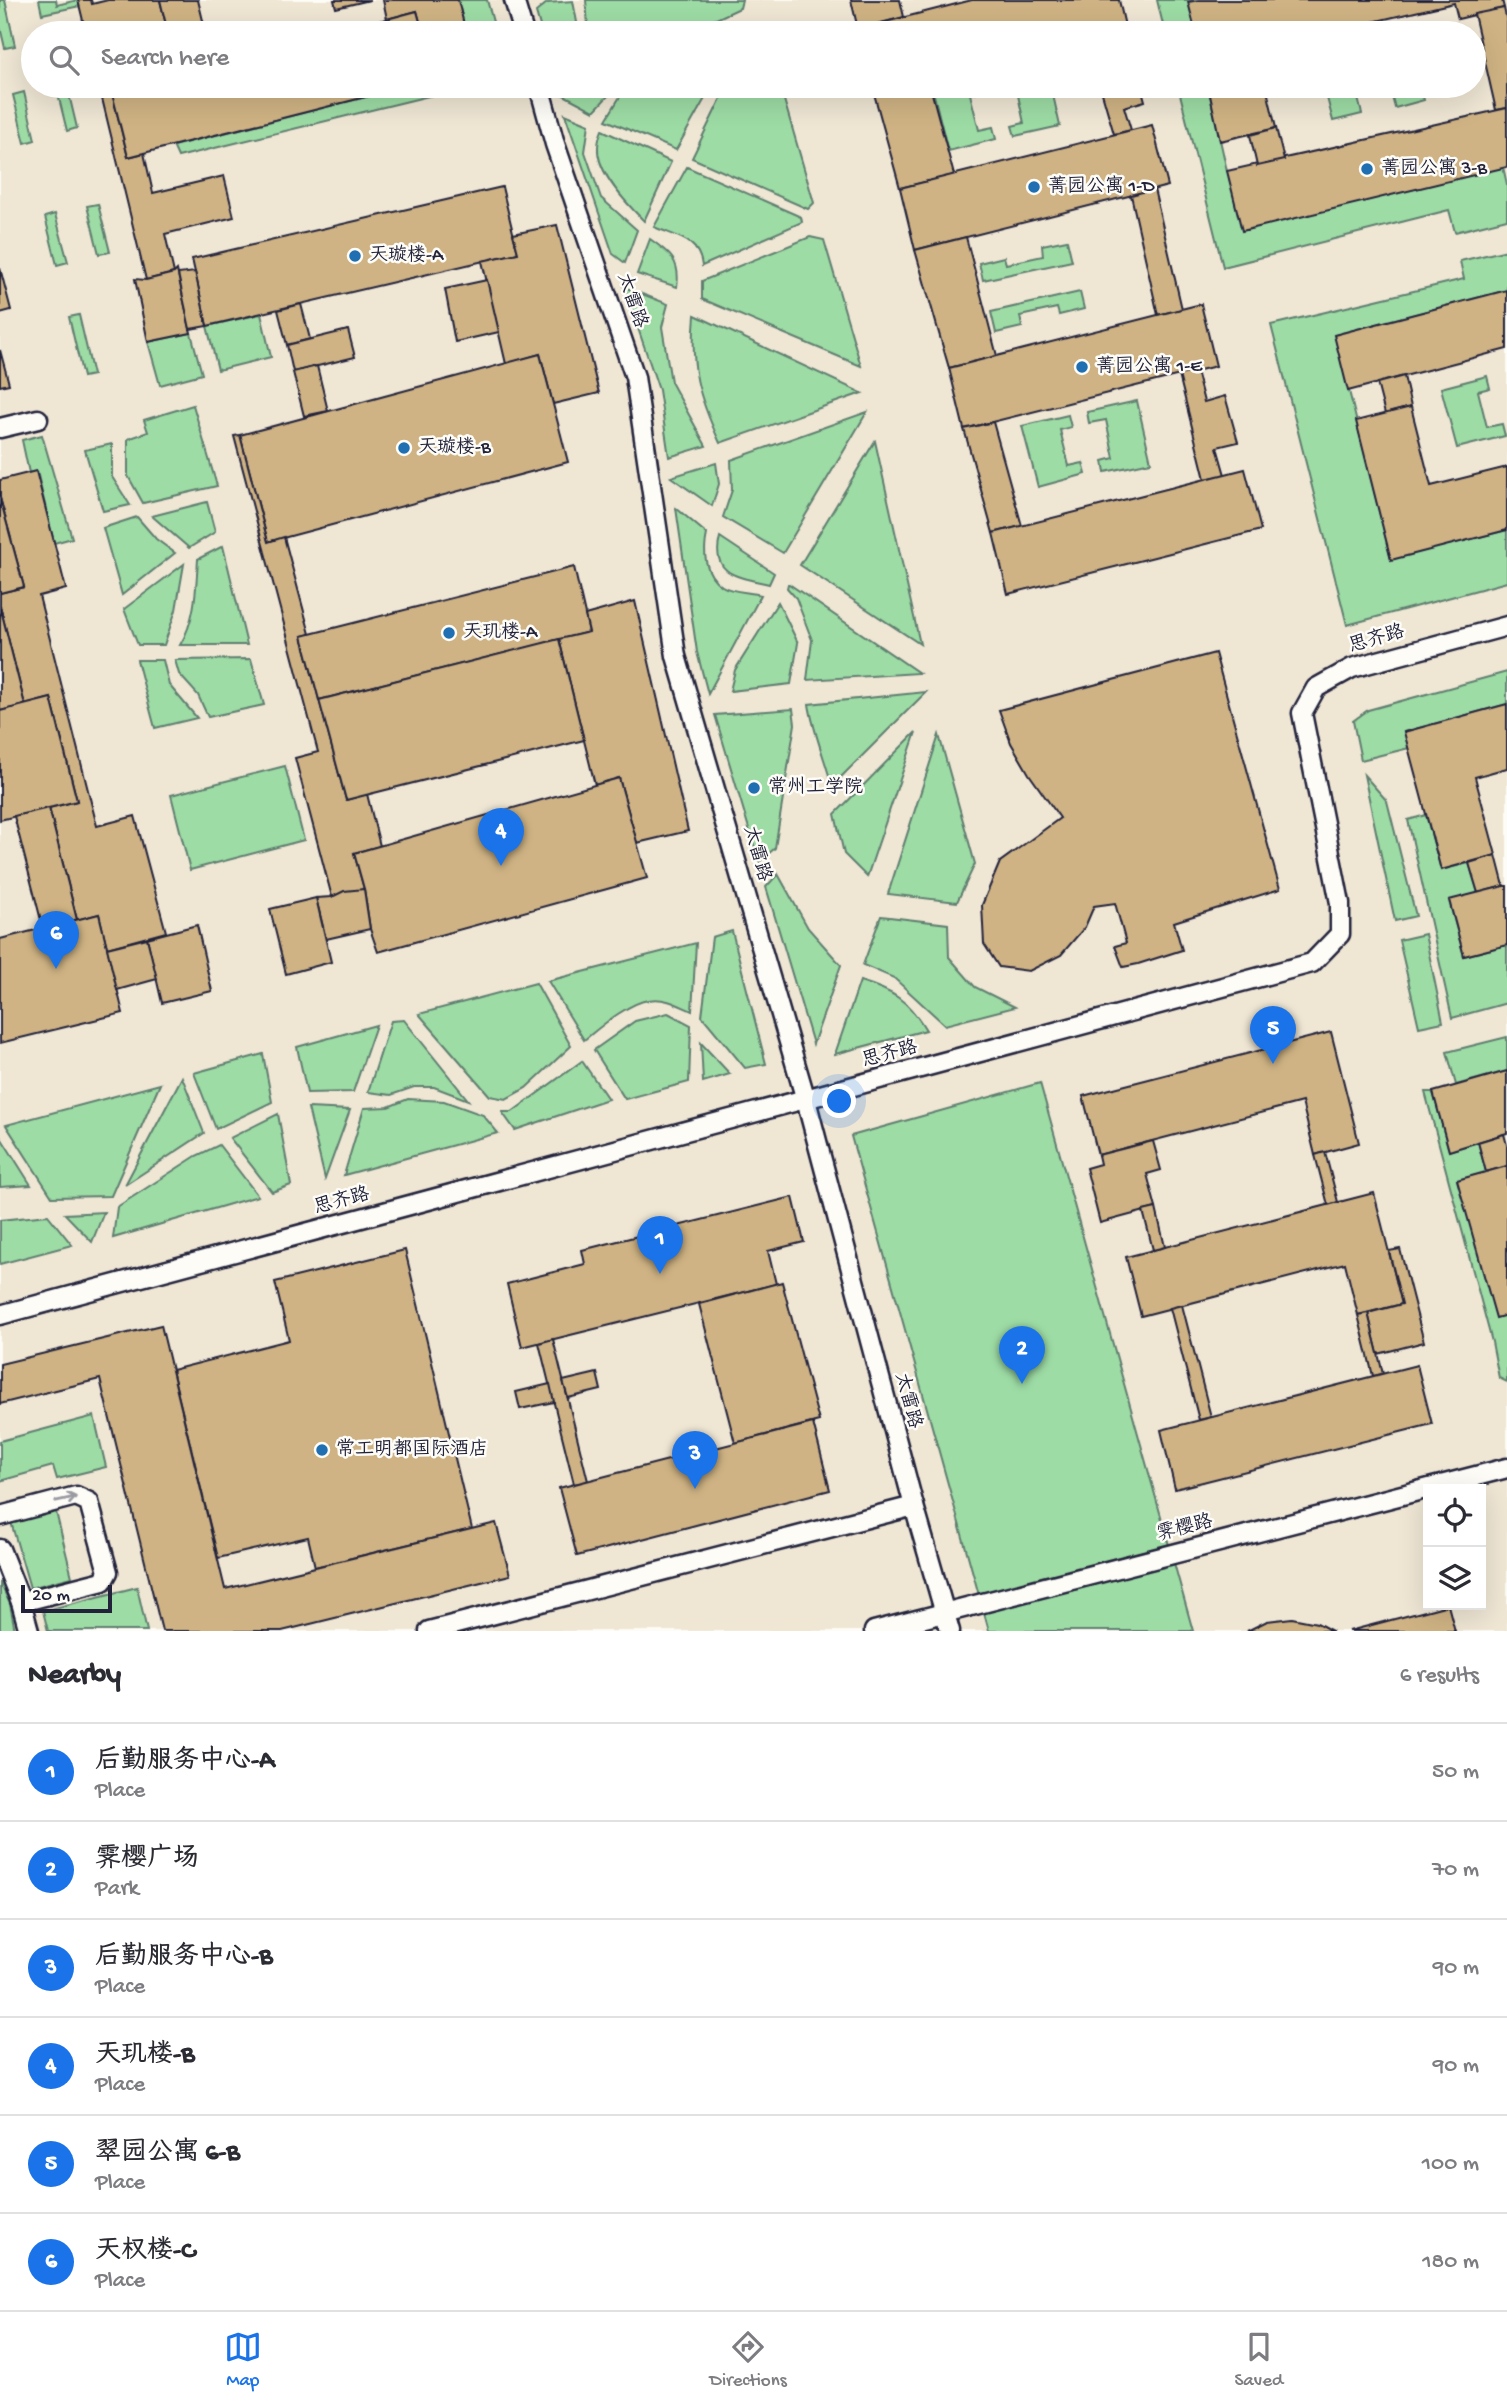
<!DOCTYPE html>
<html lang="en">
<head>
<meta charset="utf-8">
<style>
	body { margin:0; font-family:"Gochi Hand","LXGW WenKai TC",sans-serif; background:#f7f7f7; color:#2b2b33 }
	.controls { position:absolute; right:21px; bottom:21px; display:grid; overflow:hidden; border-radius:0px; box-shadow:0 7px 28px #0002 }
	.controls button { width:63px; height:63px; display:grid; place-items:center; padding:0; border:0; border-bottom:2px solid #e1e1e2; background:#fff; color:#2b2b33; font:35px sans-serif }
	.scale { position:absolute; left:21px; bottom:18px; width:91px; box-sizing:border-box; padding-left:7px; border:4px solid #22223b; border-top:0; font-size:19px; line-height:24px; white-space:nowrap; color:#22223b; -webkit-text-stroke:5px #fdfcf7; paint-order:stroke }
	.you { position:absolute; left:840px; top:1102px; width:24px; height:24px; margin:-18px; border:5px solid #fff; border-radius:50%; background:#1a73e8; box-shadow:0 0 0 10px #1a73e833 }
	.badge { display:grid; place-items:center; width:46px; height:46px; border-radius:50%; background:#1a73e8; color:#fff; font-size:23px; font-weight:700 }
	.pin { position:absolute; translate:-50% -58px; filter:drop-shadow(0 2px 4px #0008) }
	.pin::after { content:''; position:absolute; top:37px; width:24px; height:21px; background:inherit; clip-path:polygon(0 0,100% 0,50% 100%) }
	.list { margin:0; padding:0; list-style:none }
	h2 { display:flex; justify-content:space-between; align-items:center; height:91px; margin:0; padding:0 28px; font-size:30px }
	h2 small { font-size:23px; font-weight:400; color:#7c7c81 }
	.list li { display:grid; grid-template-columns:46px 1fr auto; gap:21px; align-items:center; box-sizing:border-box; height:98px; padding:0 28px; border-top:2px solid #e1e1e2 }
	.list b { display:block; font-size:26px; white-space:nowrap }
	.list p { margin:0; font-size:23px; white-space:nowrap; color:#7c7c81 }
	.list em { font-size:23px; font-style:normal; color:#7c7c81 }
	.icon { flex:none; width:38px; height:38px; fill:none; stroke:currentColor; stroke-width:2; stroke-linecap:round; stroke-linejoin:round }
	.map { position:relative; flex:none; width:1507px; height:1631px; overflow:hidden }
	.search { position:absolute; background:#fff; box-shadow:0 7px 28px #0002; left:21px; right:21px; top:21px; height:77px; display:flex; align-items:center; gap:18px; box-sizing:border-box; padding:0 24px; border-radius:38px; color:#7c7c81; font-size:26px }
	.sheet { height:679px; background:#fff }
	nav { display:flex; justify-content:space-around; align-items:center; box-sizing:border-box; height:98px; border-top:2px solid #e1e1e2; background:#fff; font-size:19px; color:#7c7c81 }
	nav a { display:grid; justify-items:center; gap:4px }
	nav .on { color:#1a73e8 }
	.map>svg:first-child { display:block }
</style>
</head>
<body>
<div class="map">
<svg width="1507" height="1631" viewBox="0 0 1507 1631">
	<rect width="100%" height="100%" fill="#fdfcf7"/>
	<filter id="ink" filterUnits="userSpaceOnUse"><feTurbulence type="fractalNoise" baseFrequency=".0143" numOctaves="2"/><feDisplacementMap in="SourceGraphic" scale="14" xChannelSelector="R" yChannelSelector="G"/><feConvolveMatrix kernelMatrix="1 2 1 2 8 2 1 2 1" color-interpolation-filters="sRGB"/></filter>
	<g filter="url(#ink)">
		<path fill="#efe6d4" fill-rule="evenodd" d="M0,0h1507v1631h-1507zM33,33h1441v53h-1441zM1428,1489h53v116h-53z"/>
		<g fill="#9ddca5" stroke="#607f70" stroke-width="2">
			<path d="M0,0h5l10,46 -10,2 -5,-21z"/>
			<path d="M39,0h17l1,5 21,-5 2,6 -38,8z"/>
			<path d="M458,0h29l9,33h-30z"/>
			<path d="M586,0h156l-2,8 -54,25h-93l-5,-7z"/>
			<path d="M1157,0h42l-10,3 7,30h-31z"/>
			<path d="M573,1l6,32h-37l-6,-21 11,-9z"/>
			<path d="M56,86h11l10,42 -10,3z"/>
			<path d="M409,86h61l-292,71 -5,-11z"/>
			<path d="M556,86h52l1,9 -15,16 -36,-19z"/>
			<path d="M622,86h90l-36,64 -70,-30 15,-25z"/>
			<path d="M727,86h53l34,117 -6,6 -116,-51z"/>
			<path d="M954,86h26l1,5 -11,3 9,36 14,-3 3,12 -48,12 -15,-60z"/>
			<path d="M1016,86h35l9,40 -45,10 -3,-10 12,-3z"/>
			<path d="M1178,86h30l19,85 276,-4 4,17v35l-52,13 -6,-22 -226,57z"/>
			<path d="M1324,86h31l7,28 -29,7z"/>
			<path d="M1389,86h31l4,14 -29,8z"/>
			<path d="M24,92l11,48 -10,3 -12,-48z"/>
			<path d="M565,114l24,10 -4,28 16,46 36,32 -12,33 -12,-9z"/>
			<path d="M602,130l69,32 -27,59c-16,-16 -48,-49 -46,-74 0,-6 2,-12 4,-17z"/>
			<path d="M687,167l114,50 1,5 -100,44c-3,-27 -25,-29 -48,-39z"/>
			<path d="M98,204l12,48 -11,2 -12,-48z"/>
			<path d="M55,214l13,48 -11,3 -12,-48z"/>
			<path d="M810,237l14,3 37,126 -159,-67v-18z"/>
			<path d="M650,239c20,14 31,22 27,48l-40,-13z"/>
			<path d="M1067,240l5,21 -89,19 -4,-17 25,-6 2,7 37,-8 -1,-11z"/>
			<path d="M1507,250v40l-172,45 56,224 116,-29v52l-160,43 -76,-300 193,-46 -4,-18z"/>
			<path d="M624,287l44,17 -6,23 9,55 35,64 -37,11 -10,-67z"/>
			<path d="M1080,292l4,17 -25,6 -2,-7 -37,8 2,11 -26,6 -5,-21z"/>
			<path d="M261,314l10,43 -53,13 -11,-44z"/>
			<path d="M79,315l14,60 -10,2 -14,-60z"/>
			<path d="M695,315l167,78 -142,50c-22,-48 -30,-75 -25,-128z"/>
			<path d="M191,333l11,41 -42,11 -12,-43z"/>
			<path d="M1487,376l3,12 -12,3 9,36 15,-3 3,12 -48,12 -16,-60z"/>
			<path d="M1137,401l14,61 -46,10 -2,-11 11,-3 -8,-38 -17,3 -2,-11z"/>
			<path d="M193,405l24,81 -74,17 -15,-27v-37l20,-7 -4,-12z"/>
			<path d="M867,412l-84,141 -60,-36 9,-27 -1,-30z"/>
			<path d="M1068,415l3,12 -11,3 9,36 14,-3 3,11 -48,13 -16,-61z"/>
			<path d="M42,435l30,103 -18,5 -17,-72 -8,2 -7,-33z"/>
			<path d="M875,441l45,203 -120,-79z"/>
			<path d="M112,444v33l18,28 -27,6 -18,-61z"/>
			<path d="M716,463l3,21 -7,22 -41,-29z"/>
			<path d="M207,502l8,30 -26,16 -37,-32z"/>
			<path d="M676,508l31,26c-4,18 -3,40 15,52 9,6 28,6 39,9l-53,99 -11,-42z"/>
			<path d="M137,517l19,22 19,14 -53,42 -19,-67z"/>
			<path d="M720,537l54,36 -5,11c-29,-7 -59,-8 -49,-47z"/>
			<path d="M223,546l24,99h-67c16,-26 16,-57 18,-86z"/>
			<path d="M184,564l-8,46 -12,35h-26l-14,-36z"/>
			<path d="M788,584h1l130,89 -112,7 5,-40 -16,-42 -9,-10z"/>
			<path d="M778,602l20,41 -7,41 -61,7 5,-21z"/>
			<path d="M251,659l13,46 -56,12 -10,-22 -19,-21 -4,-14z"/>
			<path d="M137,660h26l6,25 28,33 -42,10z"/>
			<path d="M1507,672v32l-102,28 4,16 -48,12 -8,-39 15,-11z"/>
			<path d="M926,692l-94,94c-7,-27 -19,-55 -23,-82z"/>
			<path d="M793,709l2,15 -20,124 -16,14 -44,-147z"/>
			<path d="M916,732l-49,145 -23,-23 -9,-40z"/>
			<path d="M939,735l36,129 -18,38 -69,-8z"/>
			<path d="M285,766l19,74 -114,30 -19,-75z"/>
			<path d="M1364,775l23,26 29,115 -21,5z"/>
			<path d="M1426,815l15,55 28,-7 9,30 -29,8 15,55 43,-11v58l-55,15 -44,-198z"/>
			<path d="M778,874l30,54 33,37 -28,79 -47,-157z"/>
			<path d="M881,916l67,8 1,33 26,30 40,20 -70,18 -51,-47 -31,-13z"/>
			<path d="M732,931l34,133 -21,4 -43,-52 10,-79z"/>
			<path d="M1425,934l18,88 -24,5 -20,-87z"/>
			<path d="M696,943l-4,68c-14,-6 -27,-14 -43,-11 -20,2 -50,28 -65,40l-36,-59z"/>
			<path d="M860,981c33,10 48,19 66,49l-91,24z"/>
			<path d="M536,983l35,63 -45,42 -20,11 -16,-3 -71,-82z"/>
			<path d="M668,1013l23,12 -2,57 -64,17 -31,-49 41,-29z"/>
			<path d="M404,1020l64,80 -34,-13h-20l-23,8 -23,-3 23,-71z"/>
			<path d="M376,1025l-23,67 -46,1 -10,-46z"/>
			<path d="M1507,1037v34l-51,14 -9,-33z"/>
			<path d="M701,1043l29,31 -27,8z"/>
			<path d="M263,1054l9,48 -56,27 -22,-56z"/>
			<path d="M582,1061l26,38 -93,31 -13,-18h10z"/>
			<path d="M182,1077l22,56 -79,52z"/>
			<path d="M1040,1083l153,548h-204l-138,-495z"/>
			<path d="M160,1084l-49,112 -59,1 -46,-72z"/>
			<path d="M1425,1092h8l16,59 29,-9 8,30 21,143v67l-8,-4 -7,-36z"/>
			<path d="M408,1099l36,2 39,14 15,18 -154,42 20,-67 24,-1z"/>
			<path d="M308,1108l42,2 -25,69z"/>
			<path d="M278,1114l13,71 -19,7 -42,-54z"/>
			<path d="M0,1136l31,49 -31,2z"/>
			<path d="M219,1145l39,51 -145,42 4,-31 79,-51z"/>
			<path d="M104,1212l-12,30 -27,-28z"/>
			<path d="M48,1215l24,30 -72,19v-44z"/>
			<path d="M94,1416l12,51 -49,12 -4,-13 -53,15v-40z"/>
			<path d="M56,1512l16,65 -42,11 -19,-66z"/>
			<path d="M0,1582l10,22 5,27h-15z"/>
			<path d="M137,1587l10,44h-99l-5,-20z"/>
		</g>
		<g fill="#cfb384" stroke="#22223b" stroke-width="2">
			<path d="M78,0h13l1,4 16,-4h52l8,33h-82z"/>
			<path d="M160,0h38l8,33h-38z"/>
			<path d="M334,0h36l-34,8z"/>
			<path d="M383,0h75l8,33h-43l-6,-22 -30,8z"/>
			<path d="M851,0h49l4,17 -46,12z"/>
			<path d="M972,0h147l6,26 -27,7h-239l-1,-4z"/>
			<path d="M1199,0h303l2,8 -46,11 -4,-16 -129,30h-129l-8,-31z"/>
			<path d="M1504,8l3,14v86l-11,2 -22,-96z"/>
			<path d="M417,11l6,22h-94l58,-14z"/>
			<path d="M99,86h24l-12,3 17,68 16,-4 9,40 71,-17 10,41 -69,17 9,39 -28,7z"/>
			<path d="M123,86h286l-281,71 -17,-68z"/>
			<path d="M890,86h40l24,89 -54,13 -27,-98z"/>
			<path d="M1100,86h41l4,15 -21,6 7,23 -17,4z"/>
			<path d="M1208,86h58l10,42 -56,13z"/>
			<path d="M1507,108v59l-265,64 -15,-60z"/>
			<path d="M1152,125l16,61 -253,64 -15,-62z"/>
			<path d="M1276,128l8,32 -27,6 -7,-31z"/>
			<path d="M502,187l16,66 -311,73 -15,-67z"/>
			<path d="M1154,189l28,120 -24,6 -27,-120z"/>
			<path d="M557,225l42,168 -46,11 -13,-50 -34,10 -24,-103 36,-8 -5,-19z"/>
			<path d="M966,237l31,119 -48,12 -34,-118z"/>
			<path d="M0,268l11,42 -11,3z"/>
			<path d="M177,270l14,63 -43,9 -13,-63 11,1 28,-7z"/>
			<path d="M195,272l12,54 -17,3 -12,-55z"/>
			<path d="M487,280l12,52 -44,10 -10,-53z"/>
			<path d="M1507,290v59l-159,42 -14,-56z"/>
			<path d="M301,304l9,35 -23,6 -9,-35z"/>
			<path d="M1201,304l15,62 -252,63 -15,-61z"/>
			<path d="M348,330l7,27 -62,15 -6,-27z"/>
			<path d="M0,350l9,34 -9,2z"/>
			<path d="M540,354l28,108 -300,80 -28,-107z"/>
			<path d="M317,366l11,45 -24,5 -11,-44z"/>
			<path d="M1196,371l8,31 21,-6 13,46 -21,5 8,28 -20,4 -26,-104z"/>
			<path d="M1404,376l7,31 -26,7 -8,-31z"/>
			<path d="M1411,407l20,79 76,-19v63l-116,30 -35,-139z"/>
			<path d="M993,422l29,104 -29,7 -29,-104z"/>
			<path d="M240,435l28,107 16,-5 26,97 -8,2 44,164 21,-6 13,52 -26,7 10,36 -32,8 -37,-139 23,-6 -84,-316z"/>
			<path d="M1245,469l16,61 -253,64 -15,-61z"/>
			<path d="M36,471l30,118 -27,7 58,230 38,-10 31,116 -59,16 -8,-34 -22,6 -28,-112 28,-7 -26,-103 -26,7 -25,-99v-13l24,-6 -24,-89v-18z"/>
			<path d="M0,498l24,89 -24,6z"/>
			<path d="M574,567l15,65 -270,68 -17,-64z"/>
			<path d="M635,601l53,230 -51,12 -18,-65 -24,7 -36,-146 30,-7 -4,-17z"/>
			<path d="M0,606l25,99 -25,6z"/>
			<path d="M559,639l25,101 -238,60 -27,-100z"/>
			<path d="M1215,653l65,236 -106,33 8,28 -44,14 -15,3 -8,-21 11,-3 -11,-40 -21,3 -9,21 -24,28 -32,16 -30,-4 -15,-23 -2,-39 18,-43 60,-44 -31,-44 -18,-31 -12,-33z"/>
			<path d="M51,698l26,103 -77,19v-109z"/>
			<path d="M1507,704v64l-32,9 21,78 -55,15 -37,-138z"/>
			<path d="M619,778l28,100 -269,74 -8,-23 -6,-40 -10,-36z"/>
			<path d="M49,808l28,112 -34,8 -29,-112z"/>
			<path d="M1496,855l8,31 -26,7 -9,-30z"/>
			<path d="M1504,886h3v59l-43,11 -15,-56z"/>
			<path d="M364,889l6,40 -44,10 -10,-41 16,-1 12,-6z"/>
			<path d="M316,898l15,64 -45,12 -16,-65z"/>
			<path d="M99,914l24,99 -123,30v-104z"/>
			<path d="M197,925l15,66 -50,12 -15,-65z"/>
			<path d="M147,938l10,41 -40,11 -10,-42z"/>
			<path d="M1331,1032l28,111 -44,12 -13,-53 -204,53 -15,-59z"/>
			<path d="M1507,1071v62l-58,18 -16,-59z"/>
			<path d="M1504,1134l3,11v21l-21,6 -8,-30z"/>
			<path d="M1153,1141l8,29 -14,4 9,34 -56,15 -14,-55 14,-4 -2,-9z"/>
			<path d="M1325,1152l13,50 -10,3 -13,-50z"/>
			<path d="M1507,1166v149l-11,3 -39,-138z"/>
			<path d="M1374,1193l28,111 -44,11 -13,-52 -204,53 -15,-59z"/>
			<path d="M793,1197l11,45 -36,9 8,33 -254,63 -15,-63 78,-20 -3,-14z"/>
			<path d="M1156,1208l9,39 -12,3 -10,-39z"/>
			<path d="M1400,1249l24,93 -46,12 -10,-41 34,-9 -13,-53z"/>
			<path d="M405,1250l67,279 -157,38 -7,-30 -90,21 -46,-188 117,-30 -14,-58z"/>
			<path d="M782,1282l37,139 -84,22 -36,-139z"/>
			<path d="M1182,1305l29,112 -12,3 -29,-112z"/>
			<path d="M1368,1313l15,61 -10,2 -15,-61z"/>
			<path d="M161,1325l64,264 271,-66 14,52 -228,56h-120l-62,-252 -100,25v-40z"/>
			<path d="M553,1339l35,142 -14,3 -35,-141z"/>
			<path d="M1417,1365l15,59 -257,65 -14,-59z"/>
			<path d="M597,1373l4,17 -33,8 -5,-17z"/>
			<path d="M550,1384l4,18 -34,7 -4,-17z"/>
			<path d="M813,1423l17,67 -253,66 -18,-68z"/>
			<path d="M1448,1605l7,26h-106z"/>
			<path d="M1292,1618l25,5 15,8h-85l20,-10z"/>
		</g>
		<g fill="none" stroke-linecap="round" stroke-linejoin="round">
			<g stroke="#22223b" stroke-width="23">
				<g id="lane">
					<path d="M514,0l10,33"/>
					<path d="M539,86l16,58 80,233 41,279 130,444 108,406 36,125"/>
					<path d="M0,428l38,-9"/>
					<path d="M0,1315l1312,-352 28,-29v-31l-38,-190 14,-25 36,-20 155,-42"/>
					<path d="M0,1516l76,-20 13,6 19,70 -5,9 -82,21"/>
					<path d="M0,1549l21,53 8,29"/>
					<path d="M429,1631l485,-125"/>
					<path d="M874,1631l633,-163"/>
				</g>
			</g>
			<use href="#lane" stroke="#fdfcf7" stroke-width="18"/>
		</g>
		<defs><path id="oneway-shaft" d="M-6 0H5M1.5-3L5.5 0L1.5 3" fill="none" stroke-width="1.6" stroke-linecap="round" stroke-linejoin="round" transform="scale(1.75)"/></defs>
		<use stroke="#9a9aa2" href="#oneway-shaft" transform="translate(66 1499) rotate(-12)"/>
	</g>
	<g fill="#1f6fb2" stroke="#fdfcf7" stroke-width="2.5">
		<circle cx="1367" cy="169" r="7"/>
		<circle cx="1034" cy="187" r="7"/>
		<circle cx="355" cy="256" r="7"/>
		<circle cx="1082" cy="367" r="7"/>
		<circle cx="404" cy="448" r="7"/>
		<circle cx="449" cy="633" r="7"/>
		<circle cx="754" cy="788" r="7"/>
		<circle cx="322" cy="1450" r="7"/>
	</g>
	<g text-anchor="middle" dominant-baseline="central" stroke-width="5" stroke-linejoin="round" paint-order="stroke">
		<g font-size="19" fill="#22223b" stroke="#fdfcf7" text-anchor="start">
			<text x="1381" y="169">菁园公寓 3-B</text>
			<text x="1048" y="187">菁园公寓 1-D</text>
			<text x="369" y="256">天璇楼-A</text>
			<text x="1096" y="367">菁园公寓 1-E</text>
			<text x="418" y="448">天璇楼-B</text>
			<text x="463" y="633">天玑楼-A</text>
			<text x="768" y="788">常州工学院</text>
			<text x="336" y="1450">常工明都国际酒店</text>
		</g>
		<g font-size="19" fill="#22223b" stroke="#fdfcf7">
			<text transform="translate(631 301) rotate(71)">太雷路</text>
			<text transform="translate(1377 640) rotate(-16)">思齐路</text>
			<text transform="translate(756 854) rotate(74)">太雷路</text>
			<text transform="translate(890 1055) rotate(-15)">思齐路</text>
			<text transform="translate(342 1202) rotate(-15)">思齐路</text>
			<text transform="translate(907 1401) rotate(75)">太雷路</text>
			<text transform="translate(1185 1529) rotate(-14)">霁樱路</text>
		</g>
	</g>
</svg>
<div class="controls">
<button><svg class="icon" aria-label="locate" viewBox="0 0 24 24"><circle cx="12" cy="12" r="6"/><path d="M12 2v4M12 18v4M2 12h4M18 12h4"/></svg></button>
<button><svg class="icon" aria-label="layers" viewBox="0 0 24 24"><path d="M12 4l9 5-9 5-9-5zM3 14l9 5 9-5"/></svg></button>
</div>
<div class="scale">20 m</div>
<div class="you"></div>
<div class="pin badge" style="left:660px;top:1274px">1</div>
<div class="pin badge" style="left:1022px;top:1384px">2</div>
<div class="pin badge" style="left:695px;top:1489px">3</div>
<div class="pin badge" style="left:501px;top:866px">4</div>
<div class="pin badge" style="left:1273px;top:1064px">5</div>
<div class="pin badge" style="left:56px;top:969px">6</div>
<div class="search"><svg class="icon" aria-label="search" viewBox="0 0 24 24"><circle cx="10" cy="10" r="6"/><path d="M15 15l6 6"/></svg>Search here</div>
</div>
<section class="sheet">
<h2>Nearby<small>6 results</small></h2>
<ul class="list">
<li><span class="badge">1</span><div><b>后勤服务中心-A</b><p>Place</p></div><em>50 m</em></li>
<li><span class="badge">2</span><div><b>霁樱广场</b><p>Park</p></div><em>70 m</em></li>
<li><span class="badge">3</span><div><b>后勤服务中心-B</b><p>Place</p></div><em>90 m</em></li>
<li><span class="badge">4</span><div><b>天玑楼-B</b><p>Place</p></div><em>90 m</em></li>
<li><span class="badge">5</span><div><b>翠园公寓 6-B</b><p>Place</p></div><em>100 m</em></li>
<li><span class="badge">6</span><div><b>天权楼-C</b><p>Place</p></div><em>180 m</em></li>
</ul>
</section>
<nav>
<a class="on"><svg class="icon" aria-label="map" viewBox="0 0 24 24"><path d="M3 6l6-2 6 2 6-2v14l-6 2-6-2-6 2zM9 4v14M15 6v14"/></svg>Map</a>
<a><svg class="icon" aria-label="directions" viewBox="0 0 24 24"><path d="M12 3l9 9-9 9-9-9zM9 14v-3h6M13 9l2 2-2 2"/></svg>Directions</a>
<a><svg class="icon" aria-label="saved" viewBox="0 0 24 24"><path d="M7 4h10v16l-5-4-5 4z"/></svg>Saved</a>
</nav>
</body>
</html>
